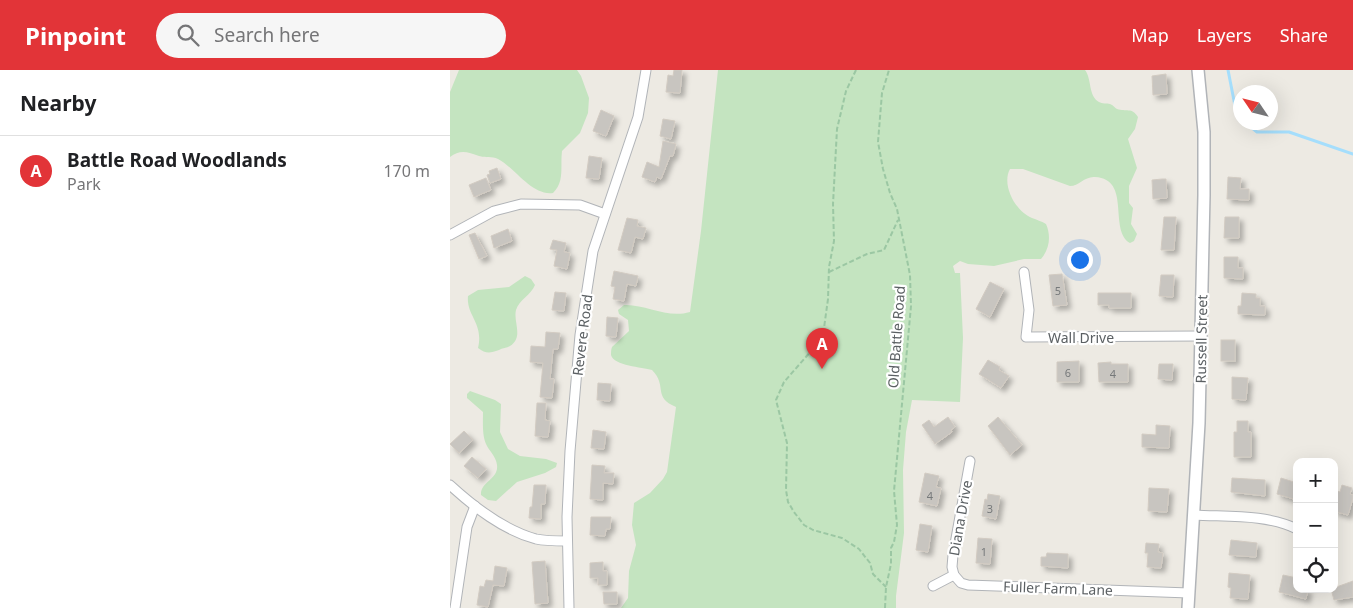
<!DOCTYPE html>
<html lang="en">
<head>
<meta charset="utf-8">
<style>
	body { margin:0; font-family:"Noto Sans",sans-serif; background:#f6f6f6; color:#202124 }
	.controls { position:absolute; right:15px; bottom:15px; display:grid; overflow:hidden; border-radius:10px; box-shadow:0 5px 20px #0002 }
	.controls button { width:45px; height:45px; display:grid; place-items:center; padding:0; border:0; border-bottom:1px solid #e0e0e0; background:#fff; color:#202124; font:25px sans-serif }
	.compass { position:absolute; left:783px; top:15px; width:45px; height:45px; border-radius:50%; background:#fff; box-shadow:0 5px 20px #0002; rotate:305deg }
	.you { position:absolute; left:629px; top:189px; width:18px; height:18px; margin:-12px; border:4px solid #fff; border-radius:50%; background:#1a73e8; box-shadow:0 0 0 8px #1a73e833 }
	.badge { display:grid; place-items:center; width:32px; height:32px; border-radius:50%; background:#e23438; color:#fff; font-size:16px; font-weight:700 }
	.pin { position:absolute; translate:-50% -41px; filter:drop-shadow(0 1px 2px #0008) }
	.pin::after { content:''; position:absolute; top:26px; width:18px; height:15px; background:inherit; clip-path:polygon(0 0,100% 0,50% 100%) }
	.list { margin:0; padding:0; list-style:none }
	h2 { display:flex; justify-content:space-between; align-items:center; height:65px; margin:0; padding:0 20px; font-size:21px }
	h2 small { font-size:16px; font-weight:400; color:#757577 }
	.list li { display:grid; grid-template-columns:32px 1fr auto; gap:15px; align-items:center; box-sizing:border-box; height:70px; padding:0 20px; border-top:1px solid #e0e0e0 }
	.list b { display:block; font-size:19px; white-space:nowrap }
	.list p { margin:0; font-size:16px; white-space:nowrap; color:#757577 }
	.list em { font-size:16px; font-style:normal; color:#757577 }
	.icon { flex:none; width:28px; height:28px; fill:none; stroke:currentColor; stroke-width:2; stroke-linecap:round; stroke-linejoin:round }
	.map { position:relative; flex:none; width:903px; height:538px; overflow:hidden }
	header { display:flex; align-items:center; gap:30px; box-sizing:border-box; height:70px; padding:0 25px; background:#e23438; color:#fff }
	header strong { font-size:24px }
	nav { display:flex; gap:28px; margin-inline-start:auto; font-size:18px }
	.search { width:350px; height:45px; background:#f6f6f6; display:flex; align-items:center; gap:12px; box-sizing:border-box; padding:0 18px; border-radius:28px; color:#757577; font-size:19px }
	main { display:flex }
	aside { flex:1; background:#fff }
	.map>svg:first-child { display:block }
</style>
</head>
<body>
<header>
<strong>Pinpoint</strong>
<div class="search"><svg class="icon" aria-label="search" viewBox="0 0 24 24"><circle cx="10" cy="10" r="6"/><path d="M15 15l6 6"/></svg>Search here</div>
<nav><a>Map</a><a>Layers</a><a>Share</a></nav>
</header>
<main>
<aside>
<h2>Nearby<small></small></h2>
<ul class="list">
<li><span class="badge">A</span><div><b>Battle Road Woodlands</b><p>Park</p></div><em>170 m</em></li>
</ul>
</aside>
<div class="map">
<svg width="903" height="538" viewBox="0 0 903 538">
	<defs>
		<filter id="shadow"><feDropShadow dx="4" dy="4" stdDeviation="2.5" flood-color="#0004"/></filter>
	</defs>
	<rect width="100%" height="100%" fill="#edeae3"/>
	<g fill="#c4e4c0">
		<path d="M9,0h118l4,6 8,22 -1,15 -8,20 -18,18c-2,15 3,31 -9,42 -21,3 -38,-25 -55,-34 -6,-3 -13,-1 -19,-3 -11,-4 -19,-7 -29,1v-65z"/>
		<path d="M268,0h367c7,9 3,26 14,32 3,2 8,1 11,2 3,1 5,4 7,5 9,3 15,-2 21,8l-3,12 -7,10 9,29 -8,18v17l4,5 -2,16 6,10 -3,7 -4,2c-22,-13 2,-64 -35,-66 -10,-1 -16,9 -25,9l-47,-17h-13c-9,16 6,43 22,49 5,2 9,3 14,6 5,11 4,25 -5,35h-17l-30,7 -26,-2 -8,-3 -7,5 2,7h5l3,65 -3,64 -48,-2 -6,32 -3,38 1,63 -8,63v12h-275l7,-10 1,-27 7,-26 -4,-20 2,-22 16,-10 13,-14 4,-7 9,-65c-24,-10 -8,-21 -24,-37 -10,-3 -38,-4 -41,-15 0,-3 0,-5 1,-8l17,-16 -1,-11 -9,-6 -1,-4 6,-5c22,-1 43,14 66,7l11,-81z"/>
		<path d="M75,206l6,3 4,6c-4,10 -16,15 -19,25 -3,12 8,27 -6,36 -3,2 -8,2 -11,4 -9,3 -13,4 -21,-2 6,-25 -12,-32 -10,-52l10,-6 31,-3z"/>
		<path d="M20,321l25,9 6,4 -1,28 8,17 12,7 26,3 11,4 -1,4 -11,6 -28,9 -21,19 -8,-1 -7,-5c-1,-13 18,-16 16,-30 -1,-9 -8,-14 -11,-21 -4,-9 -3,-23 -3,-32l-16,-14v-4z"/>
	</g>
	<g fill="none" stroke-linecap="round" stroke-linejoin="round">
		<g stroke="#a5defc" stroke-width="3">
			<path d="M778,0l9,46 4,3"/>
			<path d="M795,52l12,10h32l64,22"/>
		</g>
	</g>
	<g fill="#c8c5c0" stroke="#d2cbc2" filter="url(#shadow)">
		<path d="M224,0h8l-2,23 -14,-1 2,-17 5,1z"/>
		<path d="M716,4l1,20 -14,1 -1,-19z"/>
		<path d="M151,40l13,6 -8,20 -13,-5z"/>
		<path d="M213,49l12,2 -4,18 -11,-3z"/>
		<path d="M213,71l13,3 -3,12h-3l-9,23 -4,-2 -2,5 -13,-5 5,-15 12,5z"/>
		<path d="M139,86l13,2 -3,21 -13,-1z"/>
		<path d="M47,98l4,11 -11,4 -3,-8 3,-1 -1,-3z"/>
		<path d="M778,107l13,1 -1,11h9v11l-22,-1z"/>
		<path d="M36,108l5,12 -17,7 -5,-12z"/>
		<path d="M712,109h4l1,19 -14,1 -1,-19z"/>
		<path d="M714,147h12l-2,33h-13z"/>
		<path d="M775,147h14v21h-15z"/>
		<path d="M177,148l11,2 -1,6 9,2 -3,11 -8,-2 -4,16 -13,-3z"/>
		<path d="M58,159l4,12 -18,7 -3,-12z"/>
		<path d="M25,163l12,23 -8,3 -10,-24z"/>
		<path d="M103,170l13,3 -2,9 6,1 -3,16 -13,-3 3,-16 -7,-1z"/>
		<path d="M774,187h14v11h5v11l-19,-1z"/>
		<path d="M164,201l24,5 -2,10 -9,-2 -3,17 -11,-2 2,-12 -4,-1z"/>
		<path d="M612,204l5,31 -14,1 -4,-31z"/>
		<path d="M711,205h13l-1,22 -14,-1z"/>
		<path d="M540,212l14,7 -14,28 -14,-8z"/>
		<path d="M105,222l11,1 -2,18 -12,-1z"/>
		<path d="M648,223h33v15h-22v-3h-11z"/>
		<path d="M792,223l14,1v4h4v8h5v9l-27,-1v-8h3z"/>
		<path d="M157,247l11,1 -2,19 -10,-1z"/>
		<path d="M96,262l14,1 -2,16h-5l-3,30h4l-2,19 -12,-1 3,-34 -13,-1 1,-16 14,1z"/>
		<rect x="771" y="270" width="14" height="21"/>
		<path d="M538,290l12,7 -1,3 10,6 -8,12 -22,-14z"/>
		<path d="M629,291v21h-22v-20z"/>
		<path d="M661,292v2h17v18h-29l-1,-19z"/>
		<path d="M709,294h14l-1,16 -14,-1z"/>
		<path d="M782,307l16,1 -2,22 -14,-1z"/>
		<path d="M148,313l13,1 -1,17 -13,-1z"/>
		<path d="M87,333h9l-1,17 5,1 -2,16 -13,-1z"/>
		<path d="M498,347l7,10 -4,3 1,2 -17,12 -13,-19 7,-5 5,7z"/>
		<path d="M548,347l24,28 -12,10 -22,-29z"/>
		<path d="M787,351h11v11h3v25h-17v-25h3z"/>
		<path d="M706,355l14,1 -1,22 -27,-1v-13l14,1z"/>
		<path d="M143,360l13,2 -2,17 -13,-1z"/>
		<path d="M14,361l9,9 -14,13 -9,-9z"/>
		<path d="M22,387l14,12 -8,9 -14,-12z"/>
		<path d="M142,395l13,1 -1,7h10l-1,11 -10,-1v17l-13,-1z"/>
		<path d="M475,403l14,3 -3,11 5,1 -4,18 -18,-4z"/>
		<path d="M782,408l33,2v16l-34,-4z"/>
		<path d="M831,408l16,5v17l-20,-6z"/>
		<path d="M84,415h12l-1,19h-4v15l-12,-1 1,-11h2z"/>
		<path d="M892,415l10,3 -2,6 3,1v3l-5,17 -14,-4v-21l6,2z"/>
		<path d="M699,418l20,1 -2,23 -19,-1z"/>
		<path d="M538,424l12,2 -4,23 -14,-3 3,-17 2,1z"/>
		<path d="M141,447h20l-1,12h-4l-1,7 -15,-1z"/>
		<path d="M470,454l12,2 -4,26 -12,-2z"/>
		<path d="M528,468l14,1 -2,25 -14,-1z"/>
		<path d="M781,470l26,3 -1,14 -27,-2z"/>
		<path d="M696,473l13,1 -1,8 5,1 -2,15 -14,-1 1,-14h-3z"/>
		<path d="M597,483l21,1v14l-27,-2v-9h5z"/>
		<path d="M95,491l3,42 -13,1 -3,-42z"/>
		<path d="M153,492v9h4v14h-9v-7h-8v-15z"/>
		<path d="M45,496l12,2 -3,18 -11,-1 -5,22 -11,-2 3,-19 4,1 2,-7 7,1z"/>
		<path d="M779,503l21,2 -2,24 -18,-1 1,-10 -3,-1z"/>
		<path d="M833,505l14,3v11h11l-2,10 -27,-7z"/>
		<path d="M903,511v16l-19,3 -3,-11z"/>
		<path d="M153,522h14v12h-13z"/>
	</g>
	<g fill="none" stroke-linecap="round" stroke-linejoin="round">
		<g stroke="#b1b4b8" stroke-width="11">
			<g id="minor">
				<path d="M0,165l44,-24 27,-7 59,1 25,9"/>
				<path d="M574,202l5,38 -3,27 174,-1"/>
				<path d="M0,415c24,22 53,45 86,54 9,2 21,2 31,2"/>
				<path d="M744,445c34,2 72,-1 103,14"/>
				<path d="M504,505l-2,-8 1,-12 17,-94"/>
				<path d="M483,516l21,-11 7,8 7,2 221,8"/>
				<path d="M5,538l12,-81 8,-21"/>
				<path d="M119,538l-2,-91 3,-66 10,-116 13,-84 45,-134 8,-47"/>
			</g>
		</g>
		<g stroke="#b1b4b8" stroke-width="14">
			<path id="tertiary" d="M738,538l11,-185 5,-228v-63l-6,-62"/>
		</g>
		<g stroke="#9bc7a3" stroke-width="2" stroke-dasharray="5 2.5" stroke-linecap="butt">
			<path d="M406,0l-10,21 -9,38 -4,75 1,37 -5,26 -1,32 -4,29 -5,13 -7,9 -28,32 -8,18 11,43 -1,47 2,12 6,10 10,13 9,5 29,8 17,11 11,14 3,11 13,13"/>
			<path d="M379,202l38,-18 17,-4 14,-30"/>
			<path d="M435,538l1,-21 5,-23v-16l3,-6 3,-17 -3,-34 17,-185 -1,-31 -13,-66 -7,-16 -7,-24 -5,-27 4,-49 7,-23"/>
		</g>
		<use href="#minor" stroke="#fff" stroke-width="9"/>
		<use href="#tertiary" stroke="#fff" stroke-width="11"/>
	</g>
	<g text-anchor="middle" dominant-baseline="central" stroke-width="4.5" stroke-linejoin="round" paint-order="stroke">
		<g font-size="11" fill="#76797a">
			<text x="608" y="220">5</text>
			<text x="618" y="302">6</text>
			<text x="663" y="303">4</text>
			<text x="480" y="425">4</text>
			<text x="540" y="438">3</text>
			<text x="534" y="481">1</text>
		</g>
		<g font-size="14" fill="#5b6063" stroke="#fff">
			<text transform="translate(132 265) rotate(-83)">Revere Road</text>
			<text transform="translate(446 267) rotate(-86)">Old Battle Road</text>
			<text x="631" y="267">Wall Drive</text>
			<text transform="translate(751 269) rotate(-89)">Russell Street</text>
			<text transform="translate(510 448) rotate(-80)">Diana Drive</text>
			<text transform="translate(608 518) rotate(2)">Fuller Farm Lane</text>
		</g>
	</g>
</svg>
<div class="controls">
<button>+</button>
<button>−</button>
<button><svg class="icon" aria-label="locate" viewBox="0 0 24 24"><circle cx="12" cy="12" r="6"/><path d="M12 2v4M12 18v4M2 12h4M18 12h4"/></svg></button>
</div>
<svg class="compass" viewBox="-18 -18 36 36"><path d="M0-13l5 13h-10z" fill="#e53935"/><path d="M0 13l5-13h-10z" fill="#757577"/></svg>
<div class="you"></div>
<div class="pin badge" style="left:372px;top:299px">A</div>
</div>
</main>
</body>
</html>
